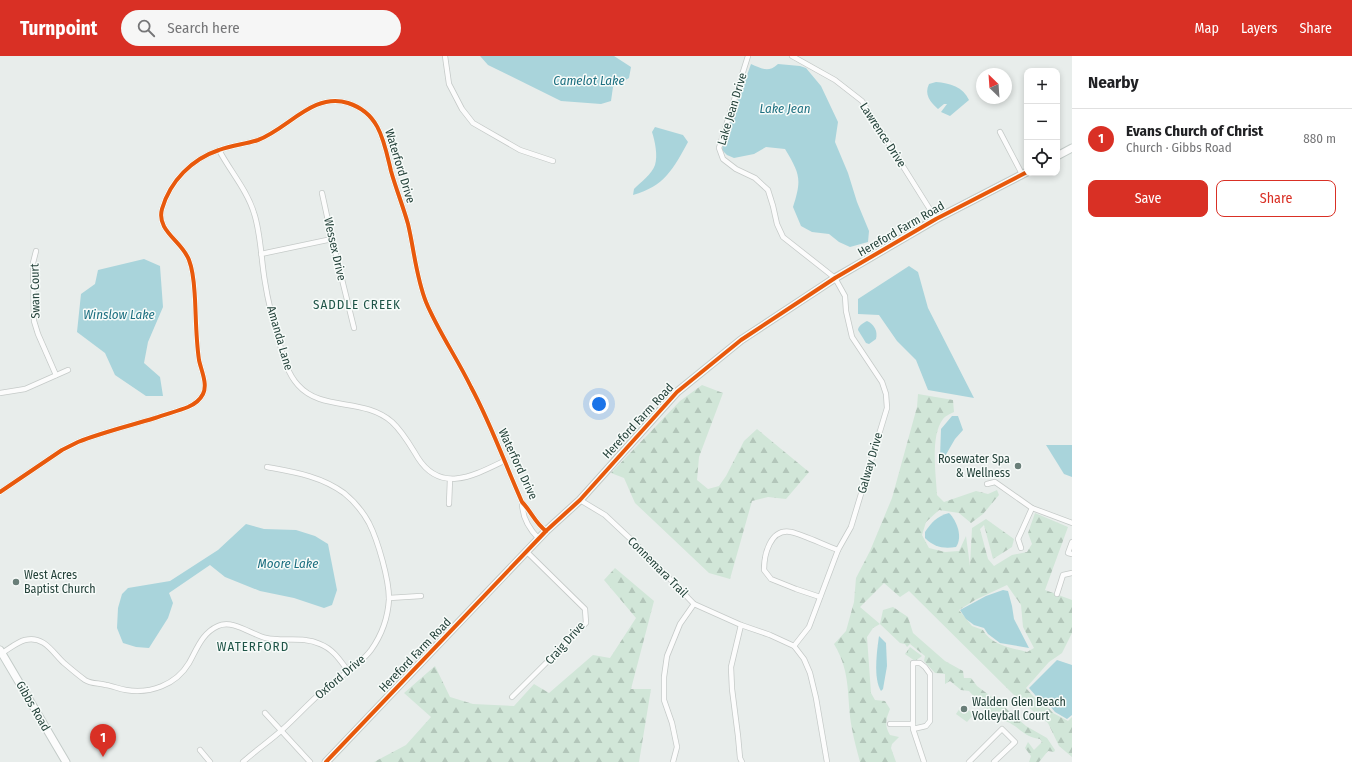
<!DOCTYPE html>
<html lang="en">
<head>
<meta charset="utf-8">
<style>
	body { margin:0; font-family:"Fira Sans Condensed",sans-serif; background:#f6f6f6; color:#202124 }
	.controls { position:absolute; right:12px; top:12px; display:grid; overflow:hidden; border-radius:8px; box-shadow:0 2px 6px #0003 }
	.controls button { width:36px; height:36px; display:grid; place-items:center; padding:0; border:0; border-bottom:1px solid #e0e0e0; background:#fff; color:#202124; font:20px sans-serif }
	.compass { position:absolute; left:976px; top:12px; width:36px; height:36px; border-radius:50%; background:#fff; box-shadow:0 2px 6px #0003; rotate:335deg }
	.you { position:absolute; left:599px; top:348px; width:14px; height:14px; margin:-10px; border:3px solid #fff; border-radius:50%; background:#1a73e8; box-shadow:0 0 0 6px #1a73e833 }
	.badge { display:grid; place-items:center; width:26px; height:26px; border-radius:50%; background:#d93025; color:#fff; font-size:13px; font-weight:700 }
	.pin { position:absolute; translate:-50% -33px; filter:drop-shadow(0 1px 2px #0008) }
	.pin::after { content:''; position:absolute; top:21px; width:14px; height:12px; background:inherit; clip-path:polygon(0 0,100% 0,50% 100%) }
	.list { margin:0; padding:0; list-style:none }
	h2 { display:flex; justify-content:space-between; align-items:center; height:52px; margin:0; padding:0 16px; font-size:17px }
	h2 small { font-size:13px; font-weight:400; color:#757577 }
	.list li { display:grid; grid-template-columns:26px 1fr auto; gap:12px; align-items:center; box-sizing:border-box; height:60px; padding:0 16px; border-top:1px solid #e0e0e0 }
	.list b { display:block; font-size:15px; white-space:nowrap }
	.list p { margin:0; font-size:13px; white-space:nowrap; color:#757577 }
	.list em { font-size:13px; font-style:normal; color:#757577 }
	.actions { display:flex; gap:8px; padding:12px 16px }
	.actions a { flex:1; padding:9px 0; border:1px solid #d93025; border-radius:8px; text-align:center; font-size:14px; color:#d93025 }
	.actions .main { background:#d93025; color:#fff }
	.icon { flex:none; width:22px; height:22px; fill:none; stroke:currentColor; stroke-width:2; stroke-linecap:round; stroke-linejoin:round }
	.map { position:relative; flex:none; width:1072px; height:706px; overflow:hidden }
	header { display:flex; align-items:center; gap:24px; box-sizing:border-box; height:56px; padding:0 20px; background:#d93025; color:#fff }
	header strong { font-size:19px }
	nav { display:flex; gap:22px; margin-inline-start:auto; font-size:14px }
	.search { width:280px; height:36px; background:#f6f6f6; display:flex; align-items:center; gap:10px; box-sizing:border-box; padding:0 14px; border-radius:22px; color:#757577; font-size:15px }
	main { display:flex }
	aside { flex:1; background:#fff }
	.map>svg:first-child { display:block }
</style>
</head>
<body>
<header>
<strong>Turnpoint</strong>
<div class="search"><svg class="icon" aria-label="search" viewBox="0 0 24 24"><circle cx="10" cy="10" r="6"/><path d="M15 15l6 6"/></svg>Search here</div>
<nav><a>Map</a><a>Layers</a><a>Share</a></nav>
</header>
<main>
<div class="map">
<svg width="1072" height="706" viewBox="0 0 1072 706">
	<defs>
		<pattern id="forest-firs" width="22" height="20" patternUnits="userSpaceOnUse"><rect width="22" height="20" fill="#d1e6d8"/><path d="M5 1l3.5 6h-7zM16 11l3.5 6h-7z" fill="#b3c6ba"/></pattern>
		<pattern id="park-tufts" width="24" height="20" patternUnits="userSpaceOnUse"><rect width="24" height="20" fill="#d1e6d8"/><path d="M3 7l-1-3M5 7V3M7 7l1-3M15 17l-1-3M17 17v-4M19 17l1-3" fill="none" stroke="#b3c6ba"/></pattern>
	</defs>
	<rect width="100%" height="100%" fill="#e8edeb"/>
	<path fill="#d1e6d8" d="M962,649l12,9 -7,8 -11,-8z"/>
	<g fill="url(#forest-firs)" fill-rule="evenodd">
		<path d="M702,329l21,8 -24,64 -2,23 11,9 11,-3 7,-10 18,-35 13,-12 52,43 -23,27 -18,-2 -16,4 -22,78 -21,-6 -74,-70 -11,-25 -13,-5 69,-72z"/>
		<path d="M918,338l35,6 1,12c-4,2 -9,4 -11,7 -13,17 -7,55 -6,76l7,7 32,-11 12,3 9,-4 2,5 -16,19 -12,9 -12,-10 -20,-3 -13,12 -4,13 7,13 16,4 14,-1 7,-15 4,30 2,-38 14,-9 28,20 -2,8 -19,12 -9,-34 -4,4 8,30 6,7 18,-11 15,-3 5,-8 -4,-11 7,-20 33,14 -23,63 27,10v33l-10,20 -13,9 -23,26 8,9 10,6 9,10 15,8 4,-4v40l-13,-11 -11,-23 -31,-25 -108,-107 -9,6 -16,-14 -24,24 20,17 3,-14 10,-3 15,10 5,16 32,28 18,10 1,7h7l6,8 24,18 25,22 21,12 8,12 -1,2 -6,-1 -9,11h-10l2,-6 -6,-8 3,-6 6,8 8,-8 -2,-3c-15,-2 -18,-9 -30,-16 -4,-2 -8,-2 -12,-4 -11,-8 -20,-18 -29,-28l-8,-1 -11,-9 -5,3v-10l-10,-1 -11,-12 1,-5 -15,-12 -3,3 -2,-3 -5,-1 -20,-19 -7,4 -6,9 4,56 4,7 10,1 5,8c-4,10 -6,16 0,26l9,2 -7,7 -1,4 5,14h-36c-3,-11 -6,-22 -8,-33 -6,-32 0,-55 -18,-85l12,-13 8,-29 2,-24 14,-27 22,-53 25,-91zM1007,529l14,20 2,22 11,21 -7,4c-16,-4 -36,-7 -44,-22l-11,-4 -13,-16 16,-10z"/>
		<path d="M615,512l39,33 -23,88h20l-12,73h-265l32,-17 25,-28 -27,-24 31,-27 15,31 23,7 41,2 20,-22 15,9 44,-38 17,3 26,-40 -32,-38z"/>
	</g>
	<path fill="url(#park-tufts)" d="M910,591l12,9 -7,5 -10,-7z"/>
	<g fill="#a9d4db">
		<path d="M480,0h134l17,11 -2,11 -16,9 -2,14 -10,3 -40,-3 -73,-36z"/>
		<path d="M751,8c12,5 17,9 27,0l22,2 6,2 15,18 17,36 -3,20 13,31 9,29 12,29 -1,11 -18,5 -11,-5 -10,-8 -17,-2 -11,-6 -8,-19c9,-28 7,-33 -8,-58l-19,-2 -12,7 -20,4 -7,-3 -5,-5 1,-6 11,-32 3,-3v-6z"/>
		<path d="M936,26c14,1 27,5 33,18l-19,16 -9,-4 6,-8h-3l-6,5c-8,-7 -14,-15 -9,-25z"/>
		<path d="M655,71l28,8 5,7c-15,27 -23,44 -55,53l1,-6c7,-7 18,-15 21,-24 3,-9 0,-24 -3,-33z"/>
		<path d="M144,203l16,7 3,41 -15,35 -4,21 16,14 3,19h-17l-31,-21 -10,-22 -28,-21 4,-38 14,-10 3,-14z"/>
		<path d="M909,210l9,6 10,36 46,90 -46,-8 -12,-30 -19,-19 -18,-26 -21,-1v-15z"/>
		<path d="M867,265c7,3 11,10 9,18l-7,5 -3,-1 -8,-13c0,-4 5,-7 9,-9z"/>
		<path d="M952,360h6l5,14 -8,9 -11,19 -4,-1 1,-28z"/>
		<path d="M1046,389h26v32l-8,-3z"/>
		<path d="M949,457c8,8 14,24 7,34 -13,2 -22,0 -31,-9v-6c6,-9 12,-16 24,-19z"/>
		<path d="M246,468l18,5 32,1 19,6 13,8 9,46 -5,15 -8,3 -30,-10 -34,-7 -35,-14 -15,-12 -41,28 4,10 -5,15 -19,30 -13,-1 -13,-4 -6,-15 1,-20 4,-14 6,-6 42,-7 48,-31z"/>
		<path d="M1003,534l5,1 4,15 2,13 15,29 -29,-5 -12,-9 -4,-6 -10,-3 -8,-6 -6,-9 26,-14z"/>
		<path d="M879,580l7,7 1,23 -4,23 -2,2c-8,-12 -4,-41 -2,-55z"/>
		<path d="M1057,604l15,5v50l-5,4 -12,-7 -9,-11 -10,-5 -7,-8z"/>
	</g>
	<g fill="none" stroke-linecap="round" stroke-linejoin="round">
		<g stroke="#c5cac8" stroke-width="6">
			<g id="street">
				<path d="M445,0l4,28 13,25 11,14 47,27 33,11"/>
				<path d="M748,0l-29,92 4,11 13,10 19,9 13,12 5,16 4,18 6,13 52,41 10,18 1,15 6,26 30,45 4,12 1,14 -36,119 -13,23 -29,77 -15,19"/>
				<path d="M792,0l43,24 27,21 74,118"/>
				<path d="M1000,76l22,42"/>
				<path d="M219,94c11,21 28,40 35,63 7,21 7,47 11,69 3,20 8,39 14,59 4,15 8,32 19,44 24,27 65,12 94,37 11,10 18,23 26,36 23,36 57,17 86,3"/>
				<path d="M322,137l10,46 22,89"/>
				<path d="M36,195l-3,12 1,58 4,13 18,41"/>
				<path d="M261,198l71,-15"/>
				<path d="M0,337l25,-4 43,-19"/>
				<path d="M987,428l8,-2 37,26 40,15"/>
				<path d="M0,436l62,-42 16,-8c25,-10 51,-16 77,-24 11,-4 23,-7 33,-11 7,-3 12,-7 15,-13 5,-10 -2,-24 -4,-34 -3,-20 -3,-41 -4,-61 -1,-14 -1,-26 -6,-39 -7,-19 -33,-29 -27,-51 8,-28 30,-50 57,-59 13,-5 27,-6 39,-10 30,-11 55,-48 90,-37 32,10 36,39 43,68 5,18 12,35 17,53 6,25 8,53 18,78 12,29 31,56 45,85 20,37 34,77 51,115 9,9 13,21 24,29"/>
				<path d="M580,444l25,15 33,31 56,58 47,21 29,10 24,11 10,13 6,14 6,25 11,64"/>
				<path d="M522,446c0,14 7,27 17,37"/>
				<path d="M449,448l1,-25"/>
				<path d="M1072,486l-4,11 4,1"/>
				<path d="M1021,492l-3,-9 14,-31"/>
				<path d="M1057,538l6,-19 9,-2"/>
				<path d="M820,541l-24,-8 -25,-10 -7,-9c0,-15 6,-42 27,-38 13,3 33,13 47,18"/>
				<path d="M389,542l32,-2"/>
				<path d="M741,569l-10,42 1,22 6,47 2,22 2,4"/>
				<path d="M2,597c7,-4 15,-11 23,-13 19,-5 28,13 39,23 7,6 14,12 21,17 6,4 14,3 21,5 7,1 13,4 20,5 24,4 50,-5 63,-27 8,-14 13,-30 29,-37 15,-7 34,9 48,12 18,4 37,-2 54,6 13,5 20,16 28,27"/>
				<path d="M512,641l74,-74 -1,-14 -58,-57"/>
				<path d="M265,657l45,49"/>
				<path d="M890,668h23"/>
				<path d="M913,673l13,-3 4,-5v-47l-5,-7 -5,-4h-7v66l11,33"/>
				<path d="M200,694l10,12"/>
				<path d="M243,706c13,-12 27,-21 40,-33 14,-13 27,-27 42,-40 15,-13 34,-23 46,-39 10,-14 17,-33 18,-51 0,-20 -11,-58 -20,-76 -6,-11 -15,-22 -25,-30 -23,-17 -50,-21 -77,-26"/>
				<path d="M673,706l4,-15 -5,-24 -8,-23v-23l3,-21 13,-32 14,-20"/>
				<path d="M969,706l33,-33 13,13 -21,20"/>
			</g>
		</g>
		<g stroke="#c3cbc8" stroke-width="9">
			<g id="secondary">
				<path d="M1057,100l15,-8"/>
				<path d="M0,594l66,112"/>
				<path d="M326,706l220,-231 34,-31 97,-108 64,-52 94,-62 101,-59 91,-47"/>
			</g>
		</g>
		<use href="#street" stroke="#fcfcfc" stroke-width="4.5"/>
		<use href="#secondary" stroke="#fcfcfc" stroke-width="7"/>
		<g stroke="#f7fbf9" stroke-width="6">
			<g id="cycleway">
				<path d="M0,436l62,-42 16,-8c25,-10 51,-16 77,-24 11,-4 23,-7 33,-11 7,-3 12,-7 15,-13 5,-10 -2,-24 -4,-34 -3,-20 -3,-41 -4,-61 -1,-14 -1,-26 -6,-39 -7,-19 -33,-29 -27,-51 8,-28 30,-50 57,-59 13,-5 27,-6 39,-10 30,-11 55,-48 90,-37 32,10 36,39 43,68 5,18 12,35 17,53 6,25 8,53 18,78 12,29 31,56 45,85 20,37 34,77 51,115 9,9 13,21 24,29"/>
				<path d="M326,706l220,-231 34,-31 97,-108 64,-52 94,-62 101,-59 91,-47"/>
			</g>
		</g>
		<use href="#cycleway" stroke="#e8590c" stroke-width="4"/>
	</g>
	<g fill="#697e78" stroke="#f7fbf9" stroke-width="1.5">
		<circle cx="1018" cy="410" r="4"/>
		<circle cx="16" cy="526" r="4"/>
		<circle cx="964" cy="653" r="4"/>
	</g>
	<g text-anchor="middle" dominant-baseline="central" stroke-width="3" stroke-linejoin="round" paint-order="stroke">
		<g font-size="12" fill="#24423a" stroke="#f7fbf9">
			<text transform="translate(732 53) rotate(-73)">Lake Jean Drive</text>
			<text transform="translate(883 79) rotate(57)">Lawrence Drive</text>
			<text transform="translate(400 110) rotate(73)">Waterford Drive</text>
			<text transform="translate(901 173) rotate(-30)">Hereford Farm Road</text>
			<text transform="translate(335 193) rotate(77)">Wessex Drive</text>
			<text transform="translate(35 235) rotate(-91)">Swan Court</text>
			<text transform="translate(280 282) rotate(74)">Amanda Lane</text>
			<text transform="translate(638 365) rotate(-47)">Hereford Farm Road</text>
			<text transform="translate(870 407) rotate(-74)">Galway Drive</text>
			<text transform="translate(518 408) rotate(65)">Waterford Drive</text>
			<text transform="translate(658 511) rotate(45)">Connemara Trail</text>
			<text transform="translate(565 587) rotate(-48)">Craig Drive</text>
			<text transform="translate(415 599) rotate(-46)">Hereford Farm Road</text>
			<text transform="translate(340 621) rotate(-40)">Oxford Drive</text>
			<text transform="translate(33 650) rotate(60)">Gibbs Road</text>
		</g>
		<g font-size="12" fill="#24423a" stroke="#f7fbf9" text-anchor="start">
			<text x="1010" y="403" text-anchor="end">Rosewater Spa<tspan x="1010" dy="14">&amp; Wellness</tspan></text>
			<text x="24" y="519">West Acres<tspan x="24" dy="14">Baptist Church</tspan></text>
			<text x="972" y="646">Walden Glen Beach<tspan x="972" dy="14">Volleyball Court</tspan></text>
		</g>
		<g font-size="13" font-style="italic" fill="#1c6f80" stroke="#f7fbf9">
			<text x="589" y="24">Camelot Lake</text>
			<text x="785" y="52">Lake Jean</text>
			<text x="119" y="258">Winslow Lake</text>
			<text x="288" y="507">Moore Lake</text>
		</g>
		<g font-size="13" letter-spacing="1" fill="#1f5548" stroke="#f7fbf9">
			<text x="357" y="248">SADDLE CREEK</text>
			<text x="253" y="590">WATERFORD</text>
		</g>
	</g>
</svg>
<div class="controls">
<button>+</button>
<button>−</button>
<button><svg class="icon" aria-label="locate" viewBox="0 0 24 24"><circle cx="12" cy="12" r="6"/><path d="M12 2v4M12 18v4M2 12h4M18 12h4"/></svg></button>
</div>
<svg class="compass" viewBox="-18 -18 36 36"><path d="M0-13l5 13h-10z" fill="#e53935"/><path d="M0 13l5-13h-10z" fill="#757577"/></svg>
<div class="you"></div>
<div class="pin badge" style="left:103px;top:701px">1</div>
</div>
<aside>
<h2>Nearby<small></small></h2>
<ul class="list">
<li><span class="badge">1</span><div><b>Evans Church of Christ</b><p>Church · Gibbs Road</p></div><em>880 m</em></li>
</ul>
<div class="actions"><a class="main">Save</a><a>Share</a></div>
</aside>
</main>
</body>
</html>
